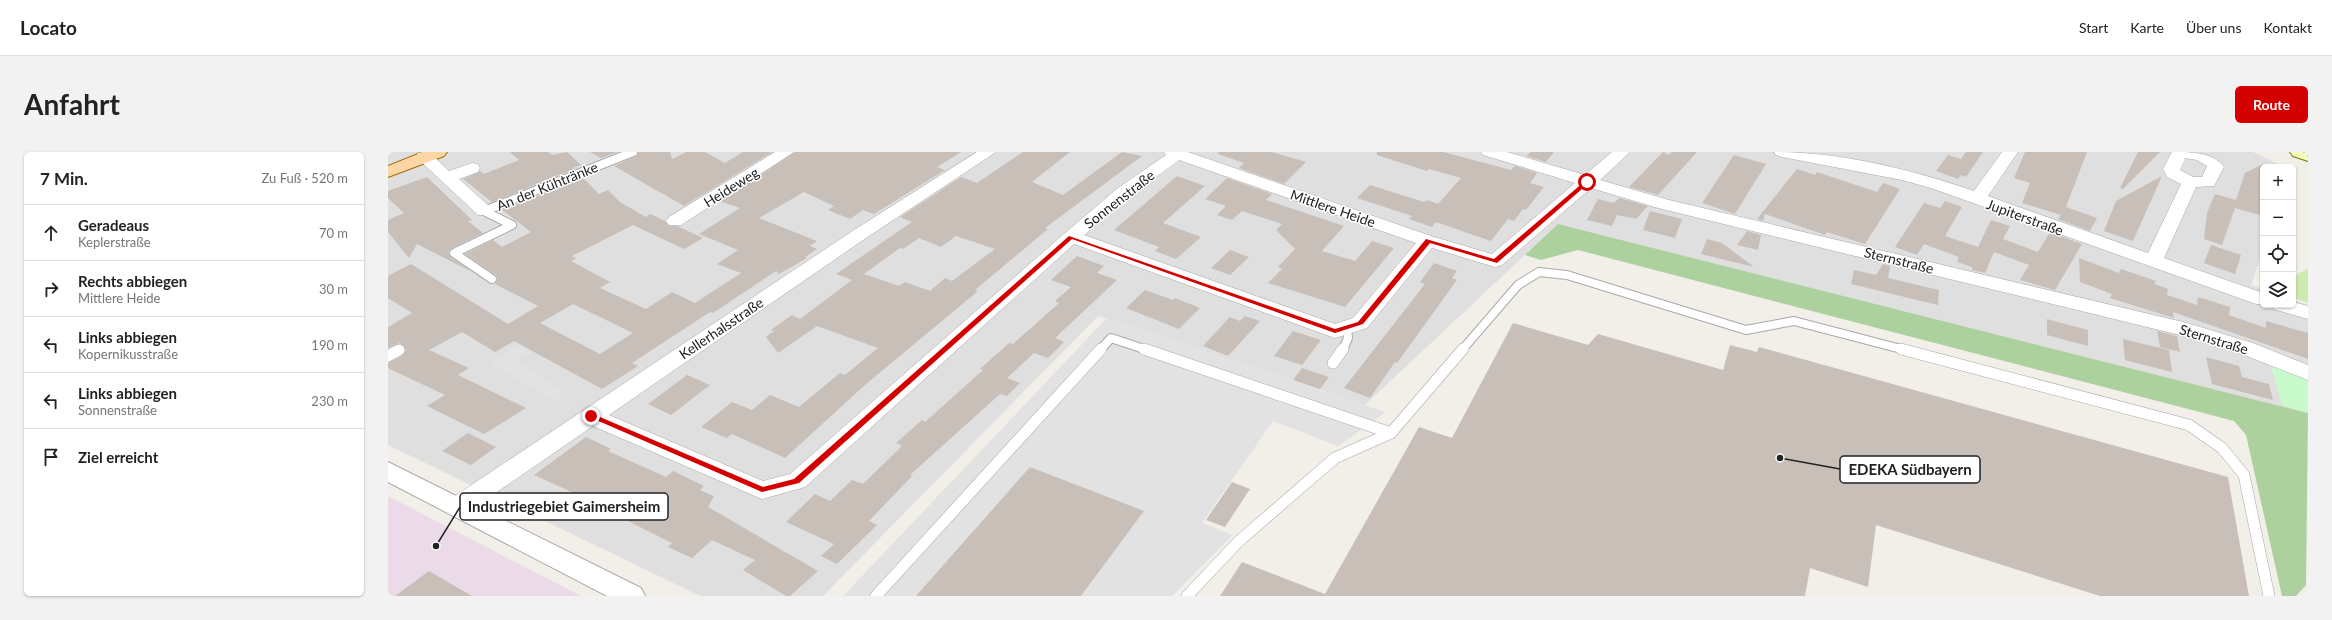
<!DOCTYPE html>
<html lang="de">
<head>
<meta charset="utf-8">
<style>
	body { margin:0; font-family:Lato,sans-serif; background:#f2f2f2; color:#222 }
	.controls { position:absolute; right:12px; top:12px; display:grid; overflow:hidden; border-radius:6px; box-shadow:0 1px 3px #0004 }
	.controls button { width:36px; height:36px; display:grid; place-items:center; padding:0; border:0; border-bottom:1px solid #e0e0e0; background:#fff; color:#222; font:20px sans-serif }
	.stop { position:absolute; width:12px; height:12px; margin:-9px; border:3px solid #d40000; border-radius:50%; background:#fff }
	.stop.end { background:#d40000; border-color:#fff; box-shadow:0 1px 4px #0008 }
	.list { margin:0; padding:0; list-style:none }
	h2 { display:flex; justify-content:space-between; align-items:center; height:52px; margin:0; padding:0 16px; font-size:17px }
	h2 small { font-size:13px; font-weight:400; color:#767676 }
	.list li { display:grid; grid-template-columns:26px 1fr auto; gap:12px; align-items:center; box-sizing:border-box; height:56px; padding:0 16px; border-top:1px solid #e0e0e0 }
	.list b { display:block; font-size:15px; white-space:nowrap }
	.list p { margin:0; font-size:13px; white-space:nowrap; color:#767676 }
	.list em { font-size:13px; font-style:normal; color:#767676 }
	.icon { flex:none; width:22px; height:22px; fill:none; stroke:currentColor; stroke-width:2; stroke-linecap:round; stroke-linejoin:round }
	.map { position:relative; flex:none; width:1920px; height:444px; overflow:hidden; border-radius:6px }
	header { display:flex; align-items:center; gap:24px; box-sizing:border-box; height:56px; padding:0 20px; background:#fff; border-bottom:1px solid #e0e0e0 }
	header strong { font-size:19px }
	nav { display:flex; gap:22px; margin-inline-start:auto; font-size:14px }
	.intro { display:flex; align-items:center; justify-content:space-between; box-sizing:border-box; height:96px; padding:0 24px }
	h1 { margin:0; font-size:28px }
	.button { padding:10px 18px; border-radius:6px; background:#d40000; color:#fff; font-size:14px; font-weight:700 }
	main { display:flex; gap:24px; padding:0 24px }
	aside { flex:1; background:#fff; border-radius:6px; box-shadow:0 1px 3px #0004 }
	.map>svg:first-child { display:block }
</style>
</head>
<body>
<header>
<strong>Locato</strong>
<nav><a>Start</a><a>Karte</a><a>Über uns</a><a>Kontakt</a></nav>
</header>
<div class="intro"><h1>Anfahrt</h1><a class="button">Route</a></div>
<main>
<aside>
<h2>7 Min.<small>Zu Fuß · 520 m</small></h2>
<ul class="list">
<li><svg class="icon" aria-label="ahead" viewBox="0 0 24 24"><path d="M12 20V5M6 11l6-6 6 6"/></svg><div><b>Geradeaus</b><p>Keplerstraße</p></div><em>70 m</em></li>
<li><svg class="icon" aria-label="right" viewBox="0 0 24 24"><path d="M7 20v-9h11M14 6l5 5-5 5"/></svg><div><b>Rechts abbiegen</b><p>Mittlere Heide</p></div><em>30 m</em></li>
<li><svg class="icon" aria-label="left" viewBox="0 0 24 24"><path d="M17 20v-9H6M10 6l-5 5 5 5"/></svg><div><b>Links abbiegen</b><p>Kopernikusstraße</p></div><em>190 m</em></li>
<li><svg class="icon" aria-label="left" viewBox="0 0 24 24"><path d="M17 20v-9H6M10 6l-5 5 5 5"/></svg><div><b>Links abbiegen</b><p>Sonnenstraße</p></div><em>230 m</em></li>
<li><svg class="icon" aria-label="arrive" viewBox="0 0 24 24"><path d="M6 21V4h12l-3 4 3 4H6"/></svg><div><b>Ziel erreicht</b></div></li>
</ul>
</aside>
<div class="map">
<svg width="1920" height="444" viewBox="0 0 1920 444">
	<rect width="100%" height="100%" fill="#f2efe9"/>
	<path fill="#e0dfdf" d="M0,0h1865l31,15h-21v83l-12,35 12,4v16h30v-5l15,5v108l-750,-189 -193,181 -267,-89 -275,280h-123l-312,-151z"/>
	<path fill="#ebdbe8" d="M0,344l193,100h-193z"/>
	<path fill="#cdebb0" d="M1920,117v34l-15,-5v-19l6,-6z"/>
	<path fill="#add19e" d="M1170,72l750,189 -2,172 -10,11h-14l-36,-161 -12,-14 -656,-171 -37,10 -16,-5z"/>
	<path fill="#c8facc" d="M1882,210l38,14v37l-26,-8z"/>
	<g fill="#e2e2e2">
		<path d="M718,167l280,93 -48,34 -65,-25 -71,102 31,12 -61,61h-329z"/>
		<path d="M166,179l6,3 -44,27 49,32 -11,7 -65,-37 30,-19 7,4z"/>
	</g>
	<g fill="#c7bfb8" fill-rule="evenodd">
		<path d="M122,0h38l4,3 15,-3 14,13 -8,3 1,1 -82,33 -29,-23 17,-8 4,3 35,-14z"/>
		<path d="M202,0h27l-16,6z"/>
		<path d="M251,0h31l2,7 14,-7h19l20,11 18,-11h29l-88,54 -70,-40 21,-9z"/>
		<path d="M407,0h166l-24,15 8,3 -71,44 -11,-4 -13,9 -22,-9 6,-4 -30,-14 -45,26 58,23 -7,5 7,3 -12,8 2,1 -28,16 -3,-3 -63,42 -3,-1 -78,51 6,3 -36,23 -88,-48 -19,11 -33,-20 -33,18 40,18 -11,7 68,33 -42,26 -57,-28 18,-11 -57,-27v-5l14,-7 4,-6 -6,-7 -12,5v-21l24,-14 -24,-15v-22l23,-12 97,60 30,-18 -43,-22 3,-5 -2,-4 -31,-21 28,-14 9,7 29,-15 -29,-22 81,-32 16,16 9,-4 12,12 26,15 4,-3 15,7 4,5h8l26,12 -19,11 -51,-24 -61,31 4,2 -5,3 39,21 -10,6 46,21 26,-17 23,11 46,-30 -24,-9 21,-14 -39,-16 41,-26 -20,-7zM185,152l60,29 -33,21 -60,-31z"/>
		<path d="M635,0h47l-38,30 31,13 59,-43 20,4 -97,72 3,1 -73,61 3,1 -112,93 -81,74 -53,-24 -5,4 -26,-11 31,-25 20,8 18,-15 29,12 41,-34 5,2 33,-27 -61,-22 -39,27 -12,-16 8,-6 -3,-1 21,-15 8,4 52,-39 -16,-6 76,-52 -12,-5 61,-40 16,6zM568,84l39,13 -43,32 -7,-3 -15,13 -25,-9 -6,4 -35,-12 36,-26 3,1 16,-11 22,9z"/>
		<path d="M830,0h54l34,10 -22,22 -45,-16 5,-5 -26,-9z"/>
		<path d="M989,0h66l68,18 4,-4 22,7 -7,10 14,4 -18,23 -3,-1 -9,12 -6,-2 -17,22 -55,-19 -4,5 -23,-8 3,-3 -55,-18 13,-13 54,17 3,-2 11,4 23,-26 -32,-9 -2,2 -50,-16z"/>
		<path d="M1143,0h23l-8,10 -20,-6z"/>
		<path d="M1275,0l6,3 3,-3h25l-39,43 -29,-8z"/>
		<path d="M1578,0h17l-17,25 -5,-2 -3,4 -22,-8 12,-16 13,4z"/>
		<path d="M1637,0h62l-21,55 31,11 -7,13 -32,-12 3,-4 -39,-12 8,-20 -16,-5z"/>
		<path d="M1750,0h22l-37,37 -3,-1z"/>
		<path d="M1346,3l32,9 -31,50 -33,-11z"/>
		<path d="M1875,12v40l-4,11 -24,-7 -13,37 -18,-6 3,-26 8,-19 21,6 9,-27z"/>
		<path d="M1409,17l18,6 2,-3 60,20 6,-9 17,6 -35,55 -38,-12 -2,3 -60,-21 -2,7 -6,-2z"/>
		<path d="M789,24l28,10 -42,37 38,14 -25,22 -21,-8 4,-4 -45,-17z"/>
		<path d="M1774,24l-29,65 -29,-10 12,-30z"/>
		<path d="M39,25l45,43 -4,1 15,12 -31,15 -4,4 3,6 21,14 -55,-28 -8,14 -21,-26v-12l16,-7 -16,-15v-7z"/>
		<path d="M839,26l45,16 -6,6 78,26 -22,25 33,10 17,-20 22,7 -49,59 -77,-24 14,-14 -4,-2 17,-18 -19,-19 6,-6 -40,-13 -10,9 -15,-5 9,-9 -21,-7z"/>
		<path d="M1231,46l29,8 -12,13 -19,-4 -5,11 -25,-6 11,-21 16,4z"/>
		<path d="M1557,49l17,6 -17,29 33,11 13,-27 19,6 -7,13 35,13 12,-20 32,12 -27,46 -35,-10 9,-15 -35,-13 -9,21 -13,-3v-3l-15,-5 2,-5 -35,-13 -7,11 -22,-8 29,-44 16,5z"/>
		<path d="M1262,59l32,8 -7,19 -32,-8z"/>
		<path d="M1359,79l14,4 -3,15 -21,-5z"/>
		<path d="M1319,87l15,4 32,24 -53,-13z"/>
		<path d="M1823,93l30,10 -6,19 -31,-11z"/>
		<path d="M842,98l19,7 -19,18 -19,-7z"/>
		<path d="M689,104l27,10 -7,7 20,7 -62,58 9,4 -16,16 -14,-5 -27,25 13,5 -13,13 -7,-2 -90,81 2,1 -43,45 8,4 -40,39 -16,-8 13,-12 -48,-22 29,-28 15,7 22,-21 11,4 39,-38 -6,-3 26,-23 3,2 58,-52 -3,-1 29,-26 4,1 46,-41 -4,-2 16,-14 -20,-7z"/>
		<path d="M1691,106l40,15 2,-4 35,12 -2,3 14,5 -1,6 30,10 1,-8 32,10 -1,8 37,13v-7l42,12v26l-135,-47 1,6 -64,-20 2,-4 -32,-12z"/>
		<path d="M1046,111l23,8 -5,7 5,2 -60,83 -2,-1 -25,36 -26,-10 81,-104 -5,-2z"/>
		<path d="M1495,112l7,2 -2,12 51,12 -1,15 -87,-21 3,-14 22,5z"/>
		<path d="M757,138l28,10 2,-2 25,10 -21,21 -53,-21z"/>
		<path d="M857,164l15,5 -32,35 -25,-10 27,-29 10,4z"/>
		<path d="M1659,167l41,11v16l-41,-11z"/>
		<path d="M1125,171l75,22 10,-11 125,36 7,-25 27,7 2,-5 469,130 21,119h-149l-224,-71 -8,62 -58,-19 -5,28h-585l22,-34 83,32 94,-167 33,11z"/>
		<path d="M905,179l28,9 -19,25 -28,-9z"/>
		<path d="M1769,179l20,5 3,16 -20,-5z"/>
		<path d="M1735,187l46,11 3,22 -47,-12z"/>
		<path d="M1818,205l33,9 3,11 27,7 4,16 -61,-16z"/>
		<path d="M914,216l27,9 -9,12 -27,-9z"/>
		<path d="M299,223l23,10 -39,30 -23,-11z"/>
		<path d="M80,281l28,14 -25,18 -29,-14z"/>
		<path d="M198,285l25,12 -3,2 58,26 7,-6 31,15 -4,4 14,6 -6,11 110,64 -28,25h-4l-43,-26 12,-10 -43,-20 -20,18 -24,-11 4,-4 -54,-27 2,-2 -86,-39z"/>
		<path d="M642,315l114,44 -63,85h-165z"/>
		<path d="M844,330l18,7 -25,38 -19,-7z"/>
		<path d="M41,419l43,25h-77z"/>
	</g>
	<g fill="none" stroke-linecap="round" stroke-linejoin="round">
		<g stroke="#a9a9a9" stroke-width="10">
			<g id="service-far1">
				<path d="M96,59l149,-59"/>
				<path d="M96,59l28,14 -58,28 38,26"/>
				<path d="M712,198l11,-12 36,12"/>
				<path d="M955,198l5,-12 -1,-10"/>
				<path d="M1074,198l56,-65 21,-13 28,3 179,55 48,-9 111,29"/>
			</g>
		</g>
		<g stroke="#a9a9a9" stroke-width="12">
			<g id="service">
				<path d="M756,197l247,84"/>
				<path d="M1513,197l288,76 33,23 22,27 25,121"/>
				<path d="M0,204l11,-6"/>
				<path d="M945,211l10,-14"/>
				<path d="M488,444l225,-247"/>
				<path d="M799,444l52,-55 96,-83 56,-25 72,-84"/>
			</g>
		</g>
		<g stroke="#a9a9a9" stroke-width="1">
			<g id="minor">
				<path d="M36,0l6,1 19,18 23,-8 6,1 2,4 -2,4 -19,7 31,28 3,4 -3,4h-12l-62,-58 2,-4z"/>
				<path d="M387,0h19l-113,73h-12l-3,-4 3,-4z"/>
				<path d="M589,0h19l-133,88 -254,175 154,66 27,-7 275,-241 53,-45 48,-33 -2,-3h24l246,85 58,17 83,-71 -92,-28 -2,-3h26l78,23 27,-23h18l-30,28 69,20 518,123 66,20 55,22v15l-69,-27 -63,-19 -518,-126 -67,-20 -89,77 -7,2 -63,-19 -65,80 -32,10 -261,-94 -269,243 -43,12 -169,-73 -128,88 -8,2 -8,-2 -4,-7 4,-7 402,-268zM791,8l237,83 -63,75 -18,6 -251,-89 46,-39z"/>
				<path d="M1386,0c67,0 136,17 200,39l28,-39h16l-30,44 160,57 33,-69 -14,-7 -4,-8 8,-15 1,-2c21,0 40,0 52,15l-10,19 -18,1 -32,71 99,35v12h5l-12,-1 -325,-116 -29,-8 -120,-23 -6,-2zM1797,6l12,2 10,6 -5,11h-9l-13,-7z"/>
				<path d="M1905,150l15,4v13l-35,-10 -3,-4h23z"/>
			</g>
		</g>
		<g stroke="#a9a9a9" stroke-width="2">
			<path id="tertiary" d="M0,310l253,126 4,8h-38l-219,-114z"/>
		</g>
		<g stroke="#707d05" stroke-width="2">
			<path id="secondary" d="M1902,0h18v9l-15,-5z"/>
		</g>
		<g stroke="#a06b00" stroke-width="2">
			<path id="primary" d="M35,0h24l-3,4 -56,21v-11z"/>
		</g>
		<use href="#service-far1" stroke="#fff" stroke-width="8"/>
		<use href="#service" stroke="#fff" stroke-width="11"/>
		<use href="#minor" fill="#fff" fill-rule="evenodd"/>
		<use href="#tertiary" fill="#fff" fill-rule="evenodd"/>
		<use href="#secondary" fill="#f7fabf" fill-rule="evenodd"/>
		<use href="#primary" fill="#fcd6a4" fill-rule="evenodd"/>
	</g>
	<path fill="#d40000" d="M1197,29l5,1 -93,81 -67,-20 -67,81 -28,9 -263,-94 -273,244 -37,9 -175,-76 6,-2 170,73 31,-8 275,-243 266,93 23,-7 68,-83 68,20z"/>
	<g text-anchor="middle" dominant-baseline="central" stroke-width="3" stroke-linejoin="round" paint-order="stroke">
		<g font-size="14" fill="#222" stroke="#fff">
			<text transform="translate(159 34) rotate(-22)">An der Kühtränke</text>
			<text transform="translate(343 35) rotate(-32)">Heideweg</text>
			<text transform="translate(731 47) rotate(-38)">Sonnenstraße</text>
			<text transform="translate(945 56) rotate(19)">Mittlere Heide</text>
			<text transform="translate(1637 65) rotate(20)">Jupiterstraße</text>
			<text transform="translate(1511 108) rotate(14)">Sternstraße</text>
			<text transform="translate(333 176) rotate(-34)">Kellerhalsstraße</text>
			<text transform="translate(1826 187) rotate(17)">Sternstraße</text>
		</g>
	</g>
	<path fill="none" stroke="#222" stroke-width="1.5" d="M1392 306L1452 317M48 394L72 355"/>
	<g fill="#222" stroke="#fff" stroke-width="1.5">
		<circle cx="1392" cy="306" r="4"/>
		<circle cx="48" cy="394" r="4"/>
	</g>
	<g fill="#fff" stroke="#222" stroke-width="1.5">
		<rect x="1452" y="304" width="140" height="27" rx="4"/>
		<rect x="72" y="341" width="208" height="27" rx="4"/>
	</g>
	<g font-size="15" text-anchor="middle" font-weight="bold" fill="#222">
		<text x="1522" y="323">EDEKA Südbayern</text>
		<text x="176" y="360">Industriegebiet Gaimersheim</text>
	</g>
</svg>
<div class="controls">
<button>+</button>
<button>−</button>
<button><svg class="icon" aria-label="locate" viewBox="0 0 24 24"><circle cx="12" cy="12" r="6"/><path d="M12 2v4M12 18v4M2 12h4M18 12h4"/></svg></button>
<button><svg class="icon" aria-label="layers" viewBox="0 0 24 24"><path d="M12 4l9 5-9 5-9-5zM3 14l9 5 9-5"/></svg></button>
</div>
<div class="stop" style="left:1199px;top:30px"></div>
<div class="stop end" style="left:203px;top:264px"></div>
</div>
</main>
</body>
</html>
